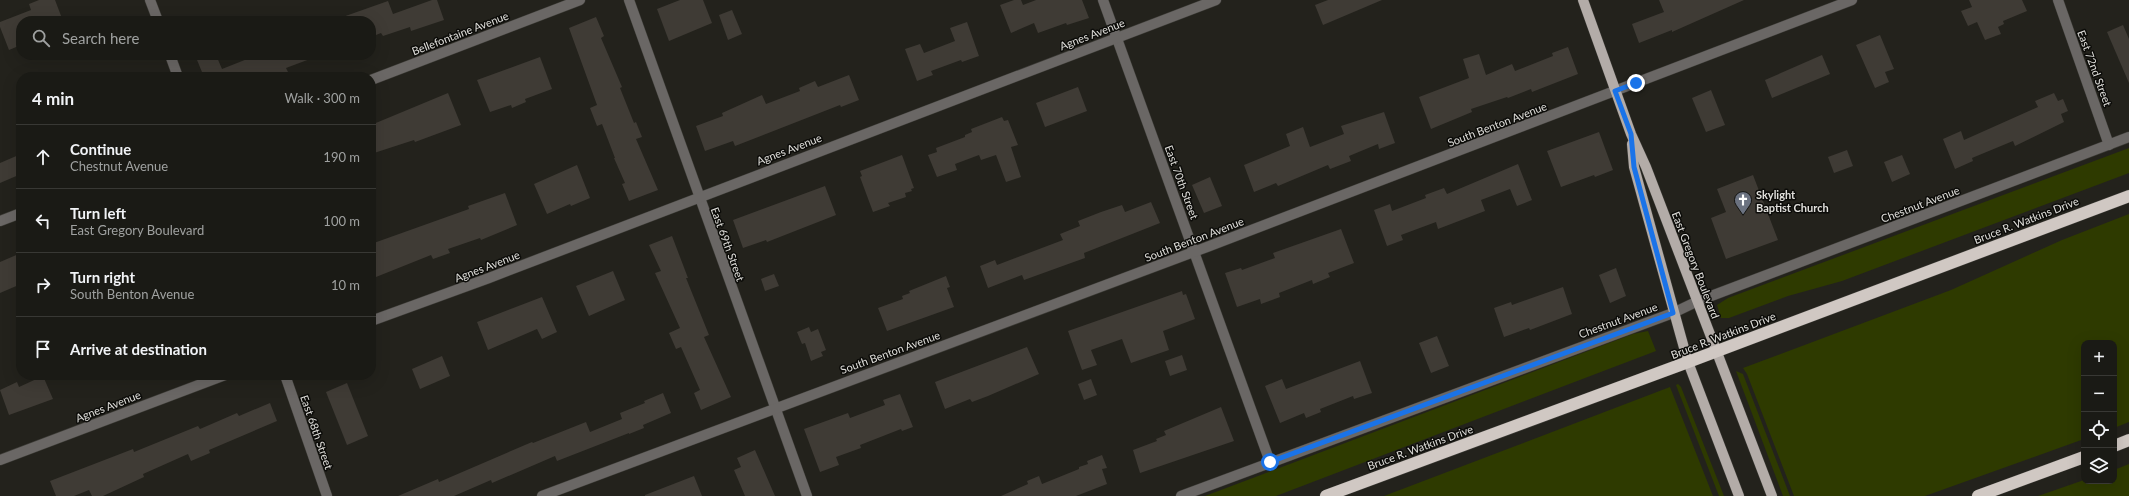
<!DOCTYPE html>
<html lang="en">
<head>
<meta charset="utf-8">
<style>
	body { margin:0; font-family:Lato,sans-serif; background:#272722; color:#f1f3f6 }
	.controls { position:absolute; right:12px; bottom:12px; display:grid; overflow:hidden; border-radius:8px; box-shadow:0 4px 16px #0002 }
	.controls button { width:36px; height:36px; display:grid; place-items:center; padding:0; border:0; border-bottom:1px solid #383834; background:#1a1a15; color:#f1f3f6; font:20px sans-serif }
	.stop { position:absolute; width:12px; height:12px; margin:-9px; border:3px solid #1a73e8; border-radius:50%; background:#fff }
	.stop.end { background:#1a73e8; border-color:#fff; box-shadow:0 1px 4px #0008 }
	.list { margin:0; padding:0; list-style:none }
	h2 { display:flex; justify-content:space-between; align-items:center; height:52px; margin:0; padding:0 16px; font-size:17px }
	h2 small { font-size:13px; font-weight:400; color:#9fa1a0 }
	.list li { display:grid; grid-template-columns:26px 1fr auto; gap:12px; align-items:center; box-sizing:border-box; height:64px; padding:0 16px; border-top:1px solid #383834 }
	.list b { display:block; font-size:15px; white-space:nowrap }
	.list p { margin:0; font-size:13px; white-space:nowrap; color:#9fa1a0 }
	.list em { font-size:13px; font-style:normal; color:#9fa1a0 }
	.icon { flex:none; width:22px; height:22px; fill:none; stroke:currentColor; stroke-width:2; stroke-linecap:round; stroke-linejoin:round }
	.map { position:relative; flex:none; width:2129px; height:496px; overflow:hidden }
	.search { position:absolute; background:#1a1a15; box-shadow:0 4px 16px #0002; left:16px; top:16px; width:360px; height:44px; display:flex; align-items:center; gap:10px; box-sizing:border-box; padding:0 14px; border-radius:16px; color:#9fa1a0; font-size:15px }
	.panel { position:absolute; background:#1a1a15; box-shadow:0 4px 16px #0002; left:16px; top:72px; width:360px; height:308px; border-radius:16px }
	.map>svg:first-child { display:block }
</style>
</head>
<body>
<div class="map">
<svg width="2129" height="496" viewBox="0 0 2129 496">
	<rect width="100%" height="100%" fill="#23221c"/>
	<g fill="#2e3a00">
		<path d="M2129,148v25l-287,108 -54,15 -59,22h-8l-4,-13 11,-7z"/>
		<path d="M2129,214v208l-15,6v-85h-30v96l-159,57h-131l-47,-122 -4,-6 208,-78 111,-50z"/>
		<path d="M1648,331l8,20 -380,145h-71l428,-162z"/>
		<path d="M1736,371l7,3 47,122h-7z"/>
		<path d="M1678,384l3,3 43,109h-5l-43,-111z"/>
		<path d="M1670,387l43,109h-329z"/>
		<path d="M2129,464v32h-91l46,-16 30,1v-11z"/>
	</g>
	<g fill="#3f3b35">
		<path d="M39,0h16l8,21h-42v24l-12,5 -9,-23v-5l31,-12 -2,-6z"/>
		<path d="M432,0h5l7,20 -33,11 -1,-4 -27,9 -2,-3 -10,4v-16h-34v-2l51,-18 5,13z"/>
		<path d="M680,0h23l9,23 -43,18 -12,-32z"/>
		<path d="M1014,0h7l2,5 13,-5h46l7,18 -22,7 -1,-2 -28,10 -4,-10 -23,10 -11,-28z"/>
		<path d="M1328,0h54l-59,25 -8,-20z"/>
		<path d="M1659,0h85l-72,32v-2l-33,13 -7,-19 32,-12z"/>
		<path d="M1969,0h53l5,11 -24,10 1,3 -6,3 3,7 -16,6 -8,-18 -9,4 -7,-15 11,-4z"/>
		<path d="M732,10l10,24 -14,6 -9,-25z"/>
		<path d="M596,17l8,19 -3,2 21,49 -2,1 14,35 2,-1 6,15 -6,2 22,51 -29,11 -7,-17 3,-1 -11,-25h1l-13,-34 -5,2 -7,-18 7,-3 -28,-77z"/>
		<path d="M967,22l12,34 -17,6 -1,-2 -30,11 2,4 -16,6 -12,-32 15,-5 4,9 31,-12 -5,-13z"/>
		<path d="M2123,25l6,14v44l-22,-51z"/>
		<path d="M1880,35l14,34 -9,3 4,10 -14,6 -19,-43z"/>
		<path d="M1568,47l10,27 -46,18 -1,-3 -23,9 -1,-1 -36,12 1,3 -41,17 -12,-32 50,-19 -6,-19 16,-5 7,21 26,-11 3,7 38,-15 -1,-3z"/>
		<path d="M195,55h21l6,14 35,-14 61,1 -32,12 2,4 -12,5h-72z"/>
		<path d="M1822,55l8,19 -58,24 -7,-18z"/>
		<path d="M540,57l12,32 -27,10 1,3 -14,6 -1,-3 -21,7 -13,-32z"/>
		<path d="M849,75l10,25 -18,7 -1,-2 -105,41 -2,-5 -28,10 -9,-25 27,-10 -1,-3 40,-18 4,9 34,-13 -1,-3 16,-7 3,6z"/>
		<path d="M1078,87l9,24 -42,16 -9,-24z"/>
		<path d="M1711,90l14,35 -19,7 -14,-34z"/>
		<path d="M448,93l13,32 -46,17 -1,-2 -43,14v-29z"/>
		<path d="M2054,93l4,8 5,-2 5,12 -7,3 3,8 -49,24 -2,-5 -41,17 1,3 -18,8 -12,-30 18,-8 3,9 74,-33 -3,-6z"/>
		<path d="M1384,112l11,31 -16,6 -1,-5 -29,12 2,5 -21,8 -2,-4 -50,21 -2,-3 -22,9 -10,-27 46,-19 -4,-12 17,-7 7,20 34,-13 -3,-8z"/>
		<path d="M1002,117l2,4 4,-1 10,25 -7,2 10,30 -15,5 -10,-27 -15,5 -2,-5 -24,9 2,6 -20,7 -9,-22 9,-3 -1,-4 29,-11v-2l7,-3 -1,-3z"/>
		<path d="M1599,132l14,38 -18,7 -1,-2 -33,12 -14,-36z"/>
		<path d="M1847,150l6,16 -19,7 -6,-16z"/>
		<path d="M21,154v20l-21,9v-20z"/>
		<path d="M902,155l12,33 -3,1 1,2 -7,2 1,4 -18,6 2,3 -17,6 -13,-35 2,-1 -2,-5z"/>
		<path d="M1902,155l8,19 -18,8 -8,-20z"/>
		<path d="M1518,164l14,36 -15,6 -7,-17 -29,11 4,11 -47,18 -2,-7 -35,13 2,5 -16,6 -13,-36 16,-6 2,7 34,-13 -1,-3 19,-7 3,6z"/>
		<path d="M577,165l13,33 -19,8 -1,-2 -23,10 -13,-30z"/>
		<path d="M1753,175l25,65 -52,19 -15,-41 15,-6 -9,-23z"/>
		<path d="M1210,177l12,29 -18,7 -12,-28z"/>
		<path d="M825,186l11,29 -69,27 -1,-2 -23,8 -10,-28z"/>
		<path d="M505,193l12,32 -36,15 -1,-2 -32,11 2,4 -17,6 -2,-4 -60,24v-35l98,-35 -1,-3z"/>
		<path d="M1151,202l9,21 -76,30 1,5 -14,5 -47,17 -2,-5 -34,13 -8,-22 15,-6 2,5 66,-25 -3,-6 20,-8 -2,-5 23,-9 21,-7 3,7z"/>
		<path d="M1341,229l13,34 -26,10 2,4 -17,7 -1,-4 -33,13 1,4 -19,7 -1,-5 -23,8 -12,-34 16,-5 1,2 33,-12 -2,-5z"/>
		<path d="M672,236l16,42h-2l23,57 -5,2 27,60 -30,13 -7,-17 6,-3 -19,-43 -5,2 -7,-16 11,-5 -25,-55 6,-2 -12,-26z"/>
		<path d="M21,253v31l-21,9v-31z"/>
		<path d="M1616,268l10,28 -16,7 -11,-28z"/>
		<path d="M613,271l12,29 -36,16 -13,-30z"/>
		<path d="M774,274l5,12 -14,5 -4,-12z"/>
		<path d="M946,276l4,11 -3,1 7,19 -67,24 -9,-23 25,-9 -1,-3 8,-3 -1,-2z"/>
		<path d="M1563,287l9,27 -42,16 -1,-2 -25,9 -10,-29 17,-6 1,3z"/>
		<path d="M1182,291l1,4 3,-1 9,25 -32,12 6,19 -38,13 -9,-24 -31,11 6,15 -15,5 -14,-39z"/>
		<path d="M542,297l15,35 -15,7 -5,-10 -49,21 -11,-28z"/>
		<path d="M809,327l2,5 7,-3 8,21 -5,2 2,4 -12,5 -6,-18 -3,1 -5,-12z"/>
		<path d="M1437,336l12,30 -18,7 -12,-30z"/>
		<path d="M1027,347l12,27 -51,22 -16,6 -2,-3 -25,10 -10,-27z"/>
		<path d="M1182,355l5,15 -17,6 -5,-15z"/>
		<path d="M442,356l8,20 -30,13 -8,-20z"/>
		<path d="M1360,361l12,32 -18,6 -1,-3 -33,13 1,3 -15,6 -2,-5 -24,10 -15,-37 17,-7 4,10z"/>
		<path d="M43,376l10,23 -44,16 -9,-25 17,-8 2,5z"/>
		<path d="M1091,379l6,16 -13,5 -6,-16z"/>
		<path d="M347,383l21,53 -21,9 -21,-53z"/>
		<path d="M663,393l8,20 -28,12 1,3 -15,6v-1l-72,28 -2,-5 -63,27 -1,-3 -37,16h-56l40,-17 1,3 93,-40 1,1 53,-21 4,10 32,-13 -2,-6 25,-10 -1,-2z"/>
		<path d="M900,394l13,33 -11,4 -1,-2 -41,16 1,3 -25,9 3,8 -19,7 -16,-43 44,-16 2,5 35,-13 -2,-5z"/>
		<path d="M270,403l7,18 -68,29 1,3 -19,8 -3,-7 -45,20 1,3 -41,19h-11l-3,-6 -15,6h-18l-6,-15 83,-32 1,3 64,-26 2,3 37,-16 2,3z"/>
		<path d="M1221,407l13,34 -94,32 -7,-23 24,-9 -1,-2 10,-4 -2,-4z"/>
		<path d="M755,450l20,46h-30l-11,-26 7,-3 -4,-9z"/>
		<path d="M1102,455l5,13 -5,1 5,15 -31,12h-75l27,-12 -1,-3 12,-5 3,8 37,-15v-2l9,-3 -1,-3z"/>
		<path d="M694,476l8,20h-57v-1z"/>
	</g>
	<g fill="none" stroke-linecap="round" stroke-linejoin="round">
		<g stroke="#3d3c37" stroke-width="11">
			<g id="minor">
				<path d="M150,0l8,21"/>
				<path d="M629,0l178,496"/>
				<path d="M1103,0l167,462"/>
				<path d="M2058,0l51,145"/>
				<path d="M170,55l8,22"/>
				<path d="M371,80l209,-80"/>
				<path d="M0,221l21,-8"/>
				<path d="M371,321l118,-43 727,-278"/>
				<path d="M285,375l42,121"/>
				<path d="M0,460l225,-85"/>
				<path d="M542,496l665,-249 645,-247"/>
				<path d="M1181,496l492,-183 25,-12 431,-164"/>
			</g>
		</g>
		<g stroke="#3d3c37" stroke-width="11">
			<g id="major">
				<path d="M1583,0l48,134 15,33 126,329"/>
				<path d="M1632,144l2,23 47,170 7,25 51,134"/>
			</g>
		</g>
		<g stroke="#3d3c37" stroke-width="13">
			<g id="highway">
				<path d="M2114,446l15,-6"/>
				<path d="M1326,496l362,-134 441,-166"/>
				<path d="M1978,496l106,-39"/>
			</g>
		</g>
		<use href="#minor" stroke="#6a6765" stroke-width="10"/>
		<use href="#major" stroke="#b3aca8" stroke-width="10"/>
		<use href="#highway" stroke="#d0c8c3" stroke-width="12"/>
	</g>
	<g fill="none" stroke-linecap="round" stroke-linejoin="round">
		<path stroke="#1a73e8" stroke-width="5" d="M1270,462l403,-149 -39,-146 -3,-33 -16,-43 21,-8"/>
	</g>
	<defs>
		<g id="church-pin" transform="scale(0.9)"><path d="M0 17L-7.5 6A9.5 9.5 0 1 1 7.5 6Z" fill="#6b7280" stroke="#0c0c09"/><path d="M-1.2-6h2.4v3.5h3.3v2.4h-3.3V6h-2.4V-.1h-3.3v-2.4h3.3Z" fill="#fff"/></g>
	</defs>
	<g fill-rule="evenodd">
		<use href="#church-pin" x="1743" y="200"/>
	</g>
	<g text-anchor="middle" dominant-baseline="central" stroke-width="3" stroke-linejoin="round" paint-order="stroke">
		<g font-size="11" fill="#e0dfdb" stroke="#0c0c09">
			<text transform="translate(460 33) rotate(-21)">Bellefontaine Avenue</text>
			<text transform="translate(1092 34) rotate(-21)">Agnes Avenue</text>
			<text transform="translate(2095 68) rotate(70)">East 72nd Street</text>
			<text transform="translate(1497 124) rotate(-21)">South Benton Avenue</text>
			<text transform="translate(789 149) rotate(-21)">Agnes Avenue</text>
			<text transform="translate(1182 182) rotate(70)">East 70th Street</text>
			<text transform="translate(1920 204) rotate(-21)">Chestnut Avenue</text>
			<text transform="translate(2026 220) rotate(-21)">Bruce R. Watkins Drive</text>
			<text transform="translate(1194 239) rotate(-21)">South Benton Avenue</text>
			<text transform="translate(728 244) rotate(70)">East 69th Street</text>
			<text transform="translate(1696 265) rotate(69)">East Gregory Boulevard</text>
			<text transform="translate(487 266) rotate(-21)">Agnes Avenue</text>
			<text transform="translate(1618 320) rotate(-20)">Chestnut Avenue</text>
			<text transform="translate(1723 335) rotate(-21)">Bruce R. Watkins Drive</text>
			<text transform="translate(890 352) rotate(-20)">South Benton Avenue</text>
			<text transform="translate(108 406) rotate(-21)">Agnes Avenue</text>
			<text transform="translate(317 432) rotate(71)">East 68th Street</text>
			<text transform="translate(1420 447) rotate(-20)">Bruce R. Watkins Drive</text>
		</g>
		<g font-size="11" font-weight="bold" fill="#e0dfdb" stroke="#0c0c09" text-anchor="start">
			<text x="1756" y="194">Skylight<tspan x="1756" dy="13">Baptist Church</tspan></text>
		</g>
	</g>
</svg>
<div class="controls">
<button>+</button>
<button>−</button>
<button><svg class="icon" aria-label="locate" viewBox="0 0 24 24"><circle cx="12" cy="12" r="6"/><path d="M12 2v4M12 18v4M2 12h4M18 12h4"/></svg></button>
<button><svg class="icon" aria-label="layers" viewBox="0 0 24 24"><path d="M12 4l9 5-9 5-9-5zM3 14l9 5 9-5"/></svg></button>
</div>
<div class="stop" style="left:1270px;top:462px"></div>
<div class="stop end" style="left:1636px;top:83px"></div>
<div class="search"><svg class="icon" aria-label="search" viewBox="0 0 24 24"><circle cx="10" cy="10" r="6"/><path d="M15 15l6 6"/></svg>Search here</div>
<section class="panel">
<h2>4 min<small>Walk · 300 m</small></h2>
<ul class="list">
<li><svg class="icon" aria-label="ahead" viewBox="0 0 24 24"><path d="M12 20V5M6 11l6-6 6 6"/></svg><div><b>Continue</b><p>Chestnut Avenue</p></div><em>190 m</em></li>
<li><svg class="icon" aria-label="left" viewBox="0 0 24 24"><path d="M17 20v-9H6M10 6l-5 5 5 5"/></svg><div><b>Turn left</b><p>East Gregory Boulevard</p></div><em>100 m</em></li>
<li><svg class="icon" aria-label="right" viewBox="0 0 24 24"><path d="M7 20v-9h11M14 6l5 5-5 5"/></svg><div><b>Turn right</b><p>South Benton Avenue</p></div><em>10 m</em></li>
<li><svg class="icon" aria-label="arrive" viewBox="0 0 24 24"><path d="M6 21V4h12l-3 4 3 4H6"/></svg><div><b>Arrive at destination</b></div></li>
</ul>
</section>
</div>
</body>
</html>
